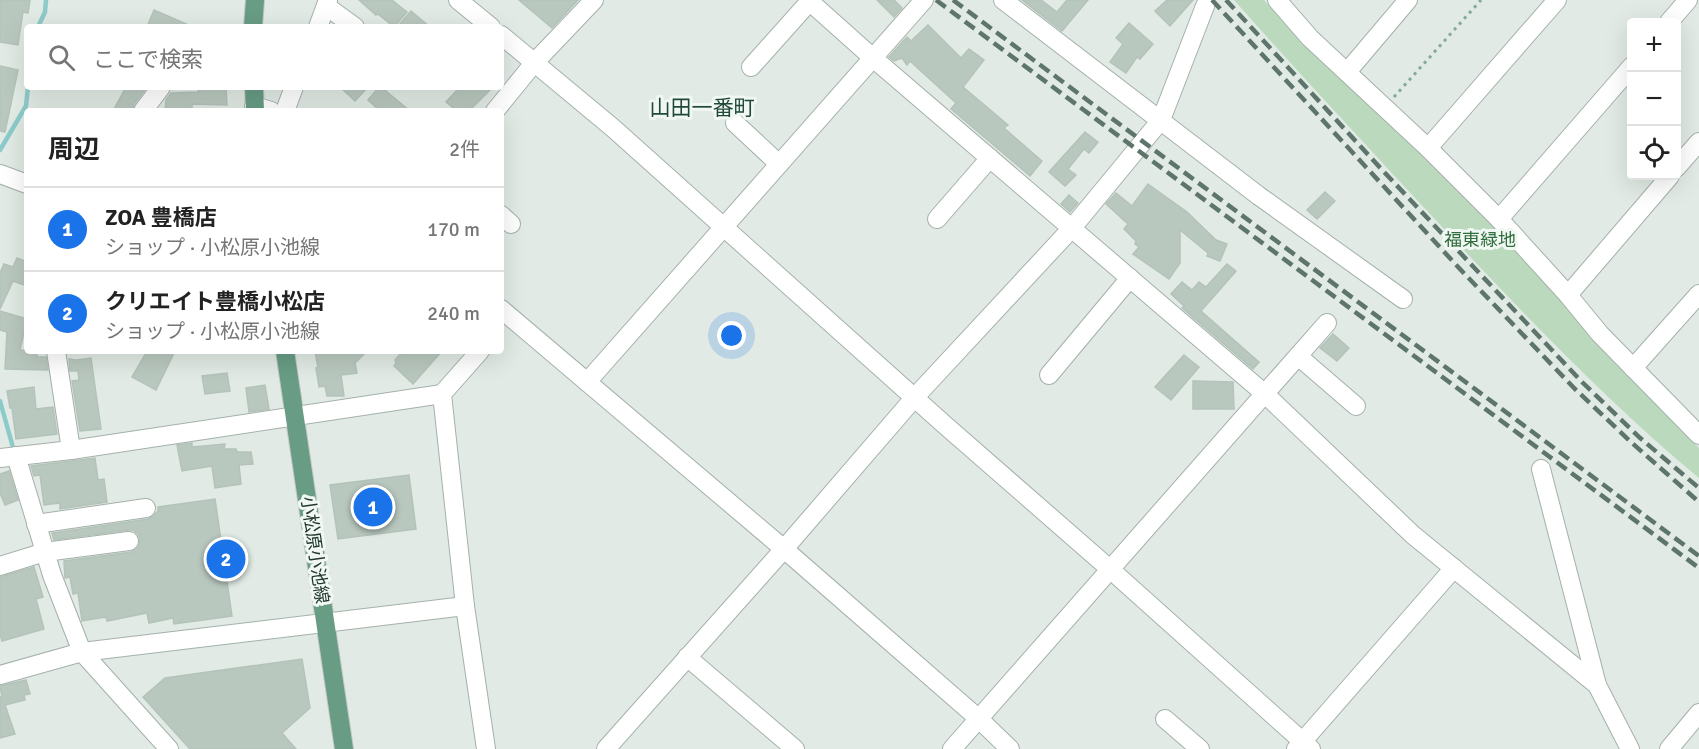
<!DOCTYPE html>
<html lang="ja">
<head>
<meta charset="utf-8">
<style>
	body { margin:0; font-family:Signika,"Noto Sans JP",sans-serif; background:#f2f2f2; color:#222 }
	.controls { position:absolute; right:18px; top:18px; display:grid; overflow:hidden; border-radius:6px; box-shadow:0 6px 24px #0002 }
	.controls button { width:54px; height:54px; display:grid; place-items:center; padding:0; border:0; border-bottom:2px solid #e0e0e0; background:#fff; color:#222; font:30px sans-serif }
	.you { position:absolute; left:732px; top:336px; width:21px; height:21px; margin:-15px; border:4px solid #fff; border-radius:50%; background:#1a73e8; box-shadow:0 0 0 9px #1a73e833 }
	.badge { display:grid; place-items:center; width:39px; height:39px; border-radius:50%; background:#1a73e8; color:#fff; font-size:20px; font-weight:700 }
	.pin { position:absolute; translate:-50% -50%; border:3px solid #fff; box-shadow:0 2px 6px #0006 }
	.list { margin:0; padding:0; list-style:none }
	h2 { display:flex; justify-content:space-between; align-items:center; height:78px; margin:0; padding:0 24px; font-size:26px }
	h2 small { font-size:20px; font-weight:400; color:#767676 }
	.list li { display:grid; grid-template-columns:39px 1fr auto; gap:18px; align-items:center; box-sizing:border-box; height:84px; padding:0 24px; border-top:2px solid #e0e0e0 }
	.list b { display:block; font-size:22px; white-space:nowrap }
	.list p { margin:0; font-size:20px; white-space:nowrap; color:#767676 }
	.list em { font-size:20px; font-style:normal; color:#767676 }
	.icon { flex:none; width:33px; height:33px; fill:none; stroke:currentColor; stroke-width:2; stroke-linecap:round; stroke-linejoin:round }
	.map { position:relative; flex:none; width:1699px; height:749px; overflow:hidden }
	.search { position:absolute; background:#fff; box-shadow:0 6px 24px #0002; left:24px; top:24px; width:480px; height:66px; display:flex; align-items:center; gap:15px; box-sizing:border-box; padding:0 21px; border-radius:6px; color:#767676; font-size:22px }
	.panel { position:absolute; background:#fff; box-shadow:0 6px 24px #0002; left:24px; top:108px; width:480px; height:246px; border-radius:6px }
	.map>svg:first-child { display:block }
</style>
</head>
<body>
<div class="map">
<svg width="1699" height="749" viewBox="0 0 1699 749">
	<rect width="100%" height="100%" fill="#e1eae4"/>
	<path fill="#bbdabd" d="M1234,0h30l45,48 155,146 235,254v30c-96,-80 -183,-172 -269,-264 -66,-71 -132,-142 -196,-214z"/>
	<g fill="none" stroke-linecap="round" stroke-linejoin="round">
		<g stroke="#8ccbc9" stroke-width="4.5">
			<path d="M38,27l7,-15 1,-12"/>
			<path d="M0,150l26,-44 2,-19"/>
			<path d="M0,401l14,50"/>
		</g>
	</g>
	<g fill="#b9c8bf" stroke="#b4c3ba" stroke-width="1.5">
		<path d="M0,0h30l-2,13 -5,-1 -5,33 -18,-3z"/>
		<path d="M359,0h33l15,12 -13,15 -16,-13 -2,1z"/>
		<path d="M519,0h59l-26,28z"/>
		<path d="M877,0h17l8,8 -8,9z"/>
		<path d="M1022,0h19l16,12 10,-12h21l-26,31z"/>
		<path d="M1167,0h26l-23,26 -15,-15z"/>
		<path d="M154,10l39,17h-46z"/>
		<path d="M411,11l19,16h-33z"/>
		<path d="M1129,23l24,21 -13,15 -3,-2 -11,16 -16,-11 13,-18 -7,-6z"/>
		<path d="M928,25l33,33 8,-9 15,11 -21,27 45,38 -4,3 38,33 -12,15 -79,-67 5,-6 -46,-42 -3,4 -5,-7 -8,3 -5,-4 15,-17 3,-3 4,4z"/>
		<path d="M0,66l18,4 -13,62 -5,-1z"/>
		<path d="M126,87h21l-13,17 -2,7h-19z"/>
		<path d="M198,87h28l1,18 -35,-1v7h-27l1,-11 5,-7 27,-1z"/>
		<path d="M340,87h28l-13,14z"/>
		<path d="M379,87h2l29,24h-30l-12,-11z"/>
		<path d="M460,87h33l-24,24h-12l-11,-9z"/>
		<path d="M1085,132l13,10 -9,11 -5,-4 -16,20 8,6 -11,11 -16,-14z"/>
		<path d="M1148,184l39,28 29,28 11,4 -7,17 -13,-5 1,-3 -28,-23v33l-11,16 -36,-25 6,-7 -4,-3 1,-3 -12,-12 4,-5 -22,-20 10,-11 16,13z"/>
		<path d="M1325,192l10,9 -18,18 -10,-9z"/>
		<path d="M1069,195l9,8 -8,9 -9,-8z"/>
		<path d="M17,258l10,4v24l-14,-5 -13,28v-36l4,-9 9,3z"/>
		<path d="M1227,264l9,7 -35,40 58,51 -6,7 -71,-61 2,-2 -13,-12 11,-12 10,8 7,-8 7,5z"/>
		<path d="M0,311l27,8 -7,31 17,1v6h9l2,13 -43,-1 2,-37 -7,-2z"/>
		<path d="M1333,334l16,14 -12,13 -17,-13z"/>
		<path d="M147,351h28l-19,39 -24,-13z"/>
		<path d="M315,351h52l-12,12 2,10 -16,2 3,21h-17l-2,-10 -6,1 -3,-19 2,-1z"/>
		<path d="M403,351h39l-29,33 -19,-18 2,-3 -1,-3z"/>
		<path d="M1184,355l15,12 -28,33 -16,-13z"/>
		<path d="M91,358l10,71 -21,2 -8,-50 7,-1 -1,-9h-8l-1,-12 7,1z"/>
		<path d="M227,373l3,18 -25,3 -3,-18z"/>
		<path d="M1193,381l40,1 1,27h-41z"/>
		<path d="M265,385l4,24 -20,3 -3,-24z"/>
		<path d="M34,387l2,22 17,-2 4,27 -41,5 -4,-31h-2l-3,-17z"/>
		<path d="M192,443v4l33,-3 -1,5h12l1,3h14l2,12 -14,1 2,19 -26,4 -3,-22 -30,5 -5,-26z"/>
		<path d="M95,458l3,22 6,-1 3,23 -47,7v-6l-16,2 -4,-30 -6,1 -3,-10z"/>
		<path d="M9,471l9,29 -13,5 -5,-12v-19z"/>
		<path d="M409,475l7,54 -78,10 -8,-54z"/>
		<path d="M215,499l17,117 -58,8 -1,-6 -24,5 -2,-10 -40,8 -1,-4 -24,4 -4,-28 -5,1 -3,-17 -5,1 -1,-17 67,-9 4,-2 4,-4 1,-7 -2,-5 -5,-4h-5l-74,10 -2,-7 96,-14 4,-2 6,-6v-4z"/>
		<path d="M34,567l9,30 -7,2 8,30 -42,12 -2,-7v-57z"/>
		<path d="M302,659l8,49 -28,25 14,16h-106l-47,-52 22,-19z"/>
		<path d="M26,680l4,14 -6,1 1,5 -20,5 10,29 -15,4v-41h2l-2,-11z"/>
	</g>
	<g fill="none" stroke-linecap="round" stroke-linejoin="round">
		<g stroke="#a4b1aa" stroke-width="20">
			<g id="minor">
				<path d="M458,0l33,27"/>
				<path d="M808,0l65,58 392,336 148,141 184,150"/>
				<path d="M1003,0l256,196 144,103"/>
				<path d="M1277,0l33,38 118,110 71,71 69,76 32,39 99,101"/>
				<path d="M326,6l29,21"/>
				<path d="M1669,22l19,-22"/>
				<path d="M318,27l10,-27"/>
				<path d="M501,35l112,93 333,298 165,144 200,179"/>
				<path d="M751,67l59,-66"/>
				<path d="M1347,72l61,-72"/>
				<path d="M254,106l17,5"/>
				<path d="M143,111l18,-24"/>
				<path d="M285,111l9,-24"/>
				<path d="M495,111l39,-48 60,-63"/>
				<path d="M735,123l44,41"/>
				<path d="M1428,148l129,-148"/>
				<path d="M1676,168l23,-26"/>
				<path d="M0,174l27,10"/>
				<path d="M501,215l10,9"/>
				<path d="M937,219l53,-61"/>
				<path d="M1499,219l133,-153"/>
				<path d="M1568,295l102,-119"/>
				<path d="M501,309l283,240 195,170 31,30"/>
				<path d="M56,351l15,99"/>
				<path d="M480,351l-38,43 23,212 21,143"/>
				<path d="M1298,356l58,50"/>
				<path d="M1633,368l66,-74"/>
				<path d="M1049,375l81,-97"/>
				<path d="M587,382l337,-382"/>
				<path d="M16,456l36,119 30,77 87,97"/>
				<path d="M0,458l71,-8 371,-56"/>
				<path d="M1541,469l56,216 33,64"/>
				<path d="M36,524l110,-16"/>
				<path d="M0,566l45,-14 84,-11"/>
				<path d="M687,657l108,92"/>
				<path d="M0,675l82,-23 383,-46"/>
				<path d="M1165,719l35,30"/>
				<path d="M606,749l178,-200 131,-152 157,-169 89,-108 44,-114"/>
				<path d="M952,749l375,-426"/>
				<path d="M1296,749l158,-181"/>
				<path d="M1669,749l30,-36"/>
			</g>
		</g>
		<g stroke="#c1c8c5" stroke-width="20">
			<g id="major">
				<path d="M253,27l2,-27"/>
				<path d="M254,87l1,24"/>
				<path d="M285,351l59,398"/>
			</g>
		</g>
		<path stroke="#83ab97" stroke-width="3" stroke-dasharray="3 4.5" stroke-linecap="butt" d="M1394,97l87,-97"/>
		<use href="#minor" stroke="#fff" stroke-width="18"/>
		<use href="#major" stroke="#689c85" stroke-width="18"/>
		<g stroke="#5d756a" stroke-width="4.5" stroke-dasharray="12 6" stroke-linecap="butt">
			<path d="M936,0l763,568"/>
			<path d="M953,0l746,556"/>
			<path d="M1212,0l247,268 116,121 57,54 67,59"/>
			<path d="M1226,0l159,173 197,209 57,55 60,51"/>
		</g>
	</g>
	<g text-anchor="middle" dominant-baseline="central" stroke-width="6" stroke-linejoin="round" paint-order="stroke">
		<g font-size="18" fill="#306d3c" stroke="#f1f7f3">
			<text x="1480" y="240">福東緑地</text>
		</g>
		<g font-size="18" fill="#22392f" stroke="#f1f7f3">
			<text transform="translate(315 550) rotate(82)">小松原小池線</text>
		</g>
		<g font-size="21" fill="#204a38" stroke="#f1f7f3">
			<text x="702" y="108">山田一番町</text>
		</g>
	</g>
</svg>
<div class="controls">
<button>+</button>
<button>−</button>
<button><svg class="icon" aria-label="locate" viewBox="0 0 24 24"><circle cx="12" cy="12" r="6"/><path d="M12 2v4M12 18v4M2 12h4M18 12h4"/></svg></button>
</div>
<div class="you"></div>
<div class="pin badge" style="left:373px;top:507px">1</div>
<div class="pin badge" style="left:226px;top:559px">2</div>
<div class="search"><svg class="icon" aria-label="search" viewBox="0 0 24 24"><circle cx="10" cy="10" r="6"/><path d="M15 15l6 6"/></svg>ここで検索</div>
<section class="panel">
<h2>周辺<small>2件</small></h2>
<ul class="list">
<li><span class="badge">1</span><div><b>ZOA 豊橋店</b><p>ショップ · 小松原小池線</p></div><em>170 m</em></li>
<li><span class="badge">2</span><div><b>クリエイト豊橋小松店</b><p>ショップ · 小松原小池線</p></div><em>240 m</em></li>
</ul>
</section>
</div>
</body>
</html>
